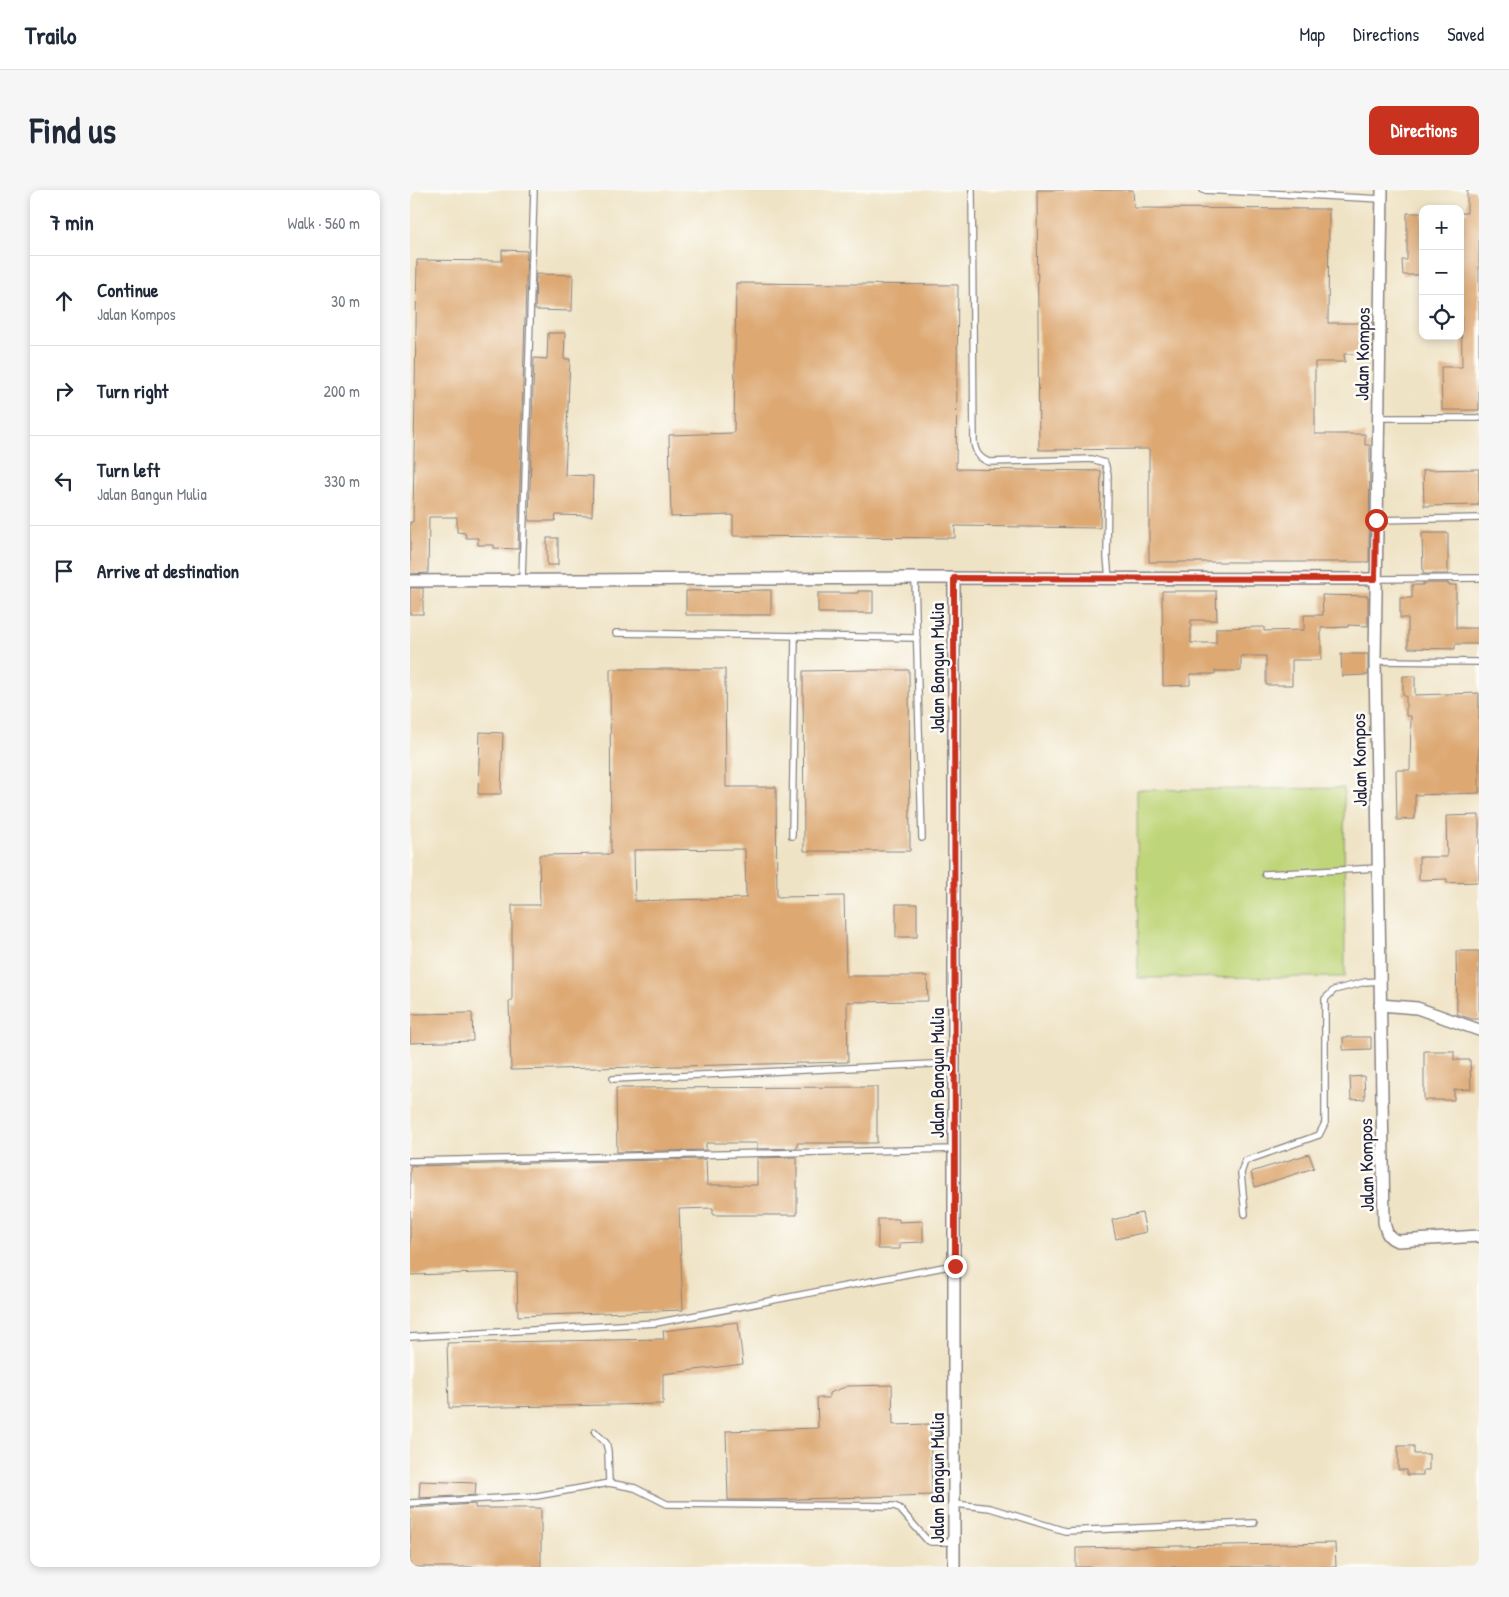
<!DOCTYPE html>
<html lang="en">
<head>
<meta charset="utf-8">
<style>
	body { margin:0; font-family:"Patrick Hand",sans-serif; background:#f6f6f7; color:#1f2937 }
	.controls { position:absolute; right:15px; top:15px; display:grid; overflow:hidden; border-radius:10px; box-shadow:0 2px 8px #0003 }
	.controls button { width:45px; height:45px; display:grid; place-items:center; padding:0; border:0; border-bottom:1px solid #e0e1e3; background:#fff; color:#1f2937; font:25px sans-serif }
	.stop { position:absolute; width:15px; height:15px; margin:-11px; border:4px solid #c8321e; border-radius:50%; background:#fff }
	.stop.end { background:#c8321e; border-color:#fff; box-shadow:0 1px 5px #0008 }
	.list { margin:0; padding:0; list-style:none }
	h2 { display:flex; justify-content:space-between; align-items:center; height:65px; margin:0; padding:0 20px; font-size:21px }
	h2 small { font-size:16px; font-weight:400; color:#747a83 }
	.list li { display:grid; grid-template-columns:32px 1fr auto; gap:15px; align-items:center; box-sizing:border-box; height:90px; padding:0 20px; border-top:1px solid #e0e1e3 }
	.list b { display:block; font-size:19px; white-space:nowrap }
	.list p { margin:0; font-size:16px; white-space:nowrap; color:#747a83 }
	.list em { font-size:16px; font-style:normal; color:#747a83 }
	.icon { flex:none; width:28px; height:28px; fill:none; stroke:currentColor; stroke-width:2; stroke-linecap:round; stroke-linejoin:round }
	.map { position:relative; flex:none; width:1069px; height:1377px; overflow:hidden; border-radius:10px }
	header { display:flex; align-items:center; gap:30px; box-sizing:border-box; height:70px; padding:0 25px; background:#fff; border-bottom:1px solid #e0e1e3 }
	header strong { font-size:24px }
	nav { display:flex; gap:28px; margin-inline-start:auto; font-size:18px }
	.intro { display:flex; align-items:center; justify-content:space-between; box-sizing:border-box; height:120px; padding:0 30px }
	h1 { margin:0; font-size:35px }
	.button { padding:12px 22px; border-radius:10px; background:#c8321e; color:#fff; font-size:18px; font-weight:700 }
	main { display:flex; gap:30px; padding:0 30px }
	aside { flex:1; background:#fff; border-radius:10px; box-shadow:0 2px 8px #0003 }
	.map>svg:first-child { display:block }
</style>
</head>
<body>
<header>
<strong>Trailo</strong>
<nav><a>Map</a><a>Directions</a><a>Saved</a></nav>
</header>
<div class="intro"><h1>Find us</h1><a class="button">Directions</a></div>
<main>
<aside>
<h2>7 min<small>Walk · 560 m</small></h2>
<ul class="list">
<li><svg class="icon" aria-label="ahead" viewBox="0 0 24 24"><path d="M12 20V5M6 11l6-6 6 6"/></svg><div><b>Continue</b><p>Jalan Kompos</p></div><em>30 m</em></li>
<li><svg class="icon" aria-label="right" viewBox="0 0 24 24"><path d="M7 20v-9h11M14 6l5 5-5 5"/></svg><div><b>Turn right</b></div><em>200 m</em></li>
<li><svg class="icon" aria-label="left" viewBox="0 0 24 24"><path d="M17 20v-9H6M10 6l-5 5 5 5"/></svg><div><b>Turn left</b><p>Jalan Bangun Mulia</p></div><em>330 m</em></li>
<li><svg class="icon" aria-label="arrive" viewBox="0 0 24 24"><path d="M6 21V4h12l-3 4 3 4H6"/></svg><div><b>Arrive at destination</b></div></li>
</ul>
</aside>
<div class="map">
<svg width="1069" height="1377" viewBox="0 0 1069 1377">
	<rect width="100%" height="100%" fill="#fdfcf7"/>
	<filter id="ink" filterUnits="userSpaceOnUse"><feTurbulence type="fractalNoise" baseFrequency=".02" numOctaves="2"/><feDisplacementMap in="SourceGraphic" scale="10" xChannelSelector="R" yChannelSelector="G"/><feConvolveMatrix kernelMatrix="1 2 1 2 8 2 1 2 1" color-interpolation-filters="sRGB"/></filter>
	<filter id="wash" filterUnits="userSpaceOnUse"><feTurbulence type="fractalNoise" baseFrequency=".0096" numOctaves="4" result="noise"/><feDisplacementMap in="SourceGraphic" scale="20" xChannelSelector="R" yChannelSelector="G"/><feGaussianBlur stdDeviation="1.12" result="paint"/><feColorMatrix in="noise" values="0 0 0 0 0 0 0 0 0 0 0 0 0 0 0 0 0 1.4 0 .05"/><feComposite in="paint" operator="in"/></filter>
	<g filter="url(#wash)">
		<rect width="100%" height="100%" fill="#efe3c5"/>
		<path fill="#bfd579" stroke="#707c5a" d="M934,598l1,189 -207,1 -1,-188z"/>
		<g id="blocks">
			<g fill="#dda872" fill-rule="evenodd">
				<path d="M627,0h96l1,18 195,1 -1,114h45l-1,30 -28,1 1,8h-30v72h50v11h5l-1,117h-220v-113l-110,1z"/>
				<path d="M1057,0h12v220h-37l-1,-43h21l-2,-154h7z"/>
				<path d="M997,23h16v62h-20l-1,-15h5z"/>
				<path d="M92,60l25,1 -9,298 -24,-1v-3h-16v-7h-12l-1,-5 -8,-1v-15h-28l-1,56 -18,1v-52h3l4,-262 85,1z"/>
				<path d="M126,84l37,1 -1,36 -37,-1z"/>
				<path d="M326,93l222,2 -2,184 145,2 -1,57 -145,-2v12l-222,-2v-21l-62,2 -2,-82 65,-2z"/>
				<path d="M138,143h17l-1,26h6l-5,116 28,1 -1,40 -36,-1 -1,6h-26l5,-163 13,1z"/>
				<path d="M1069,279v36l-55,1 -1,-36z"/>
				<path d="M1012,343h26v41h-25z"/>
				<rect x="137" y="348" width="11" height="27"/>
				<path d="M1013,393h25v2h8v43h23v16h-24v5l-47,-1v-30h-8v-20h12v-13h11z"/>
				<rect x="0" y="398" width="13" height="26"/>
				<path d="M361,400v25h-85v-24z"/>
				<path d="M448,401h15v22h-55v-20h40z"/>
				<path d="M752,401h54l1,29h-26v23h25v-15l48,-1v4l40,-1v-15h19l-1,-20 46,1v30l-20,-1v2l-27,1v32h-29v25h-26v-29h-25v15h-26v3h-25v11l-27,1z"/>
				<path d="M931,464h27v21l-26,1z"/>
				<path d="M200,479h115l1,118h50l1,110 67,-1 2,80h81l1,25 -81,1 1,60 -337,8 -2,-69h3v-96h28l-1,-50 72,-1zM335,659l1,49 -111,3 -1,-51z"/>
				<path d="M459,480h40l1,181h-106l-1,-180z"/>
				<path d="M993,486h12v19l64,-2v100l-64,2v24l-18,1 -1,-50h14l1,-54h-5v-20h-3z"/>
				<path d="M70,542l23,1 -2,61h-23z"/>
				<path d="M1069,625v67l-32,1v-4l-28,1v-23h28l-1,-41z"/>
				<rect x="486" y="714" width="21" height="33"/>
				<path d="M1046,761h23v68h-7l-15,-5z"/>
				<path d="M62,823l1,28 -63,2v-29z"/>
				<path d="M933,847h28v12l-28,1z"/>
				<path d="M1014,861h30v9h16l1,29 -17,1v10h-30z"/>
				<path d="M954,886l1,23 -14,1 -1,-23z"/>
				<path d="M467,897v56h-80v5l-40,1v-6h-51v7l-89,2 -1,-64z"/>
				<path d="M899,964l5,14 -59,19 -4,-15z"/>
				<path d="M387,967v58h-84v-7l-34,1 4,101 -165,6 -1,-44 -107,3v-109l296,-7 1,26h50v-27z"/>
				<path d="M732,1023l4,19 -30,7 -4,-19z"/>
				<path d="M468,1029h21v3l24,-1v21l-23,1v6h-22z"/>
				<path d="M328,1132l5,42 -80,10v30l-214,4 -2,-65 217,-4 -1,-8z"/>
				<path d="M482,1195l1,40 37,-1 2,71 -164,5h-40l-2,-69 92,-3 -1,-30h12v-5l19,-7z"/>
				<path d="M988,1256h16v8h15v16h-6v5h-16v-5h-9z"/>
				<path d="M10,1291l56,2 -1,12 -56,3z"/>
				<path d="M65,1314v4h66v59h-131v-59z"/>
				<path d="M925,1353l1,24h-260v-19z"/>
			</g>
		</g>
	</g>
	<g filter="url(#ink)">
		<use href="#blocks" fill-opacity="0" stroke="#888280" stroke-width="1"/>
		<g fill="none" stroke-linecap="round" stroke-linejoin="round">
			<g stroke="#888280" stroke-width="8">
				<g id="service">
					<path d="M562,0l2,253c2,10 5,15 15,19l103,-3 13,4 3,12 -1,82 2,22"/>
					<path d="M793,0l179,9"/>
					<path d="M969,228h100"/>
					<path d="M966,330l103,-2"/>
					<path d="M505,388l7,260"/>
					<path d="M966,389l103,-1"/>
					<path d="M112,390l12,-390"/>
					<path d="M206,443l301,5"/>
					<path d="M965,471l104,1"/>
					<path d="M382,646l3,-200"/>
					<path d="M855,684l113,-6"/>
					<path d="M203,889l342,-16"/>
					<path d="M0,971l545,-12"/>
					<path d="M835,1024l-4,-41 4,-12 74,-26 6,-12v-124l9,-9 31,-8 15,-1"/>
					<path d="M0,1147l246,-14 298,-58"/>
					<path d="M185,1242l11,11 2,8 1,32"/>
					<path d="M0,1313l127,-7 72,-13 26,5 32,16 227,2 5,2 28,32 4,2h23"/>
					<path d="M545,1314l35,4 75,23 189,-8"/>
				</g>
			</g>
			<g stroke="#888280" stroke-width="14">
				<g id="minor">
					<path d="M972,0l-7,471 9,561c2,10 4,16 14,19l81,-5"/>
					<path d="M544,388v989"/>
					<path d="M0,391l505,-3 460,1"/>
					<path d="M970,815l37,3 62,22"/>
				</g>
			</g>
			<use href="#service" stroke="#fff" stroke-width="5.5"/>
			<use href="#minor" stroke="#fff" stroke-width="11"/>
		</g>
	</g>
	<g fill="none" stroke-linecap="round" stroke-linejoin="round" filter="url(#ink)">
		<path stroke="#c8321e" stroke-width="6" d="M545,1076l-1,-688 421,1 1,-59"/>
	</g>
	<g text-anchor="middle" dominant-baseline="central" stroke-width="5" stroke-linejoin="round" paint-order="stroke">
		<g font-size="19" fill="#22223b" stroke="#fdfcf7">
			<text transform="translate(952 164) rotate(-89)">Jalan Kompos</text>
			<text transform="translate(527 478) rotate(-90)">Jalan Bangun Mulia</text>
			<text transform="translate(949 570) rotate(-91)">Jalan Kompos</text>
			<text transform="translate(527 883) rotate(-90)">Jalan Bangun Mulia</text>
			<text transform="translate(956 975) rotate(-91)">Jalan Kompos</text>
			<text transform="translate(527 1288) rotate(-90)">Jalan Bangun Mulia</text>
		</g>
	</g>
</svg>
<div class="controls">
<button>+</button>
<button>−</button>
<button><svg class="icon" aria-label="locate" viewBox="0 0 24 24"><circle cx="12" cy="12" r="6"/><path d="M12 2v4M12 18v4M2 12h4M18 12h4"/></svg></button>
</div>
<div class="stop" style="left:966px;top:330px"></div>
<div class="stop end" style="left:545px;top:1076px"></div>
</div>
</main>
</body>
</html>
